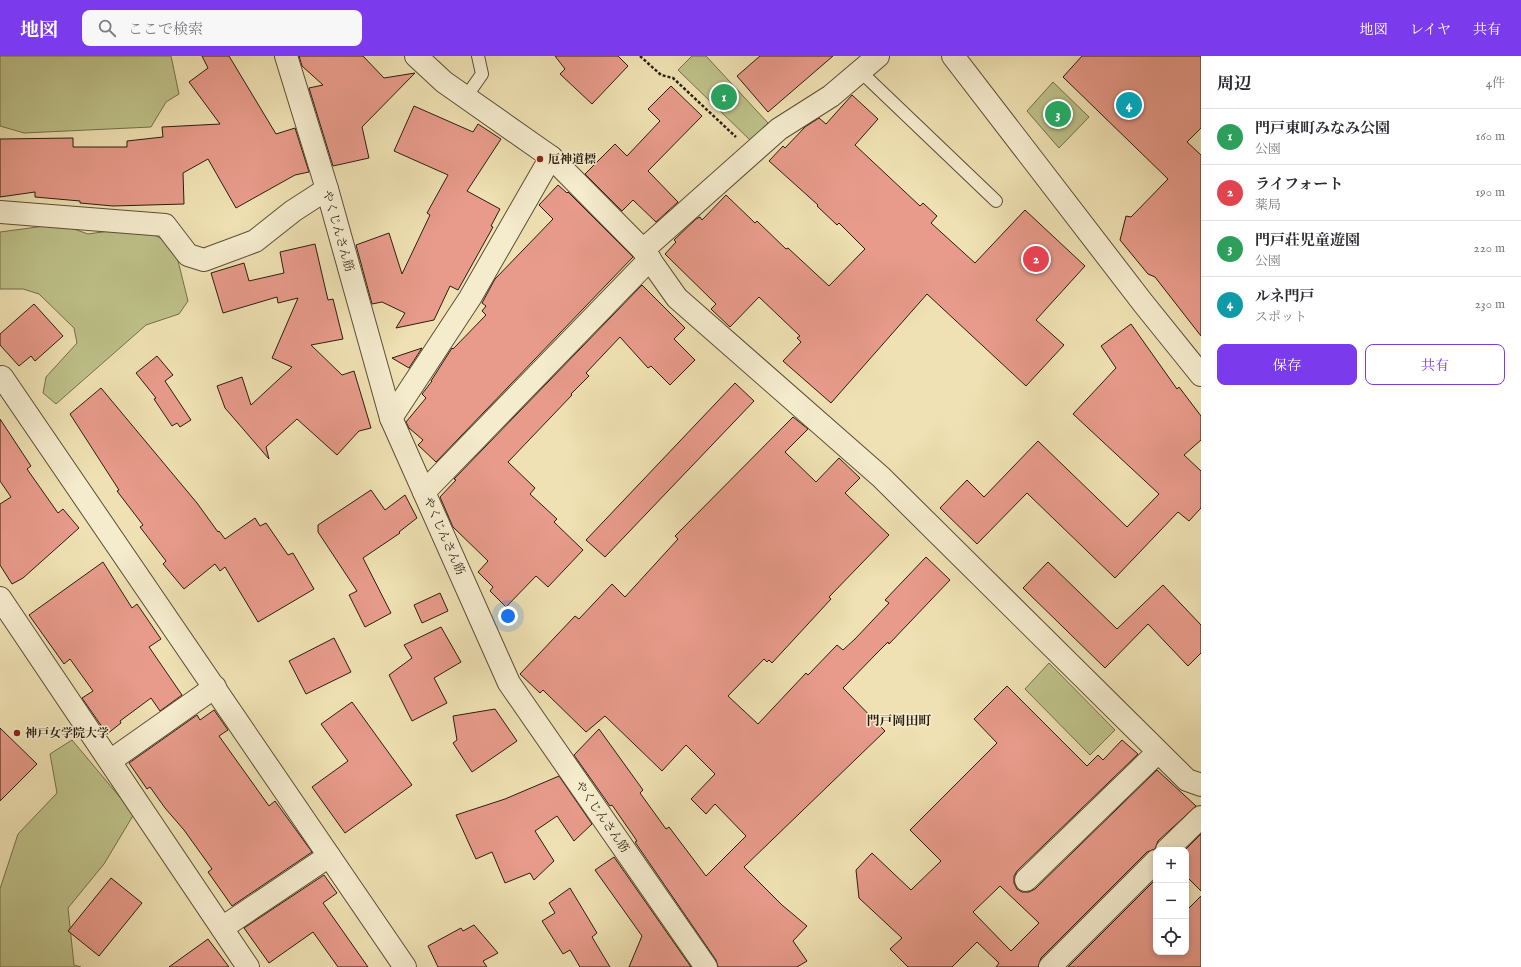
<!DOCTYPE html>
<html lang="ja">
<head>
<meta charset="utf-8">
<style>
	body { margin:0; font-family:"IM FELL English","Noto Serif JP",serif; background:#f7f7f7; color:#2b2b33 }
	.controls { position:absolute; right:12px; bottom:12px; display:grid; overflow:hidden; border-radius:8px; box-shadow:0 2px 6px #0003 }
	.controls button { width:36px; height:36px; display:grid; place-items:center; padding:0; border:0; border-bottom:1px solid #e1e1e2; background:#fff; color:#2b2b33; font:20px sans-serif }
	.you { position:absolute; left:508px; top:560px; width:14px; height:14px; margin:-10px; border:3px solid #fff; border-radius:50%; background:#1a73e8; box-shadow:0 0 0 6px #1a73e833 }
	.badge { display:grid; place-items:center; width:26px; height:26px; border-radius:50%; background:#7c3aed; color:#fff; font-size:13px; font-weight:700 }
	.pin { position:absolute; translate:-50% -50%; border:2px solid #fff; box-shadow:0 1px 4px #0006 }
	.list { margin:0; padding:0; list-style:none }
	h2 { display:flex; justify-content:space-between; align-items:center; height:52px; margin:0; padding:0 16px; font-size:17px }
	h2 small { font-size:13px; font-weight:400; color:#7c7c81 }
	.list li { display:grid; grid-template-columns:26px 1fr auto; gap:12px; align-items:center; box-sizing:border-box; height:56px; padding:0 16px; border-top:1px solid #e1e1e2 }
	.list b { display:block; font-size:15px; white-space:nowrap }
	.list p { margin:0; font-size:13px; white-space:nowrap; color:#7c7c81 }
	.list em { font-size:13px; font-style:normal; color:#7c7c81 }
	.actions { display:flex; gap:8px; padding:12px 16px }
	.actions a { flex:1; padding:9px 0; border:1px solid #7c3aed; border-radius:8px; text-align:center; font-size:14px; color:#7c3aed }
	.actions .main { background:#7c3aed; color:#fff }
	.icon { flex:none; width:22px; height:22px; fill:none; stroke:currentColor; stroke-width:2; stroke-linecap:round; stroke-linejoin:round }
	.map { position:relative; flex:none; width:1201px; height:911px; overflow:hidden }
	header { display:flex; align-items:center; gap:24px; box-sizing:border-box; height:56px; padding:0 20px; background:#7c3aed; color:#fff }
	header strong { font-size:19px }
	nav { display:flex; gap:22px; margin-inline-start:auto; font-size:14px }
	.search { width:280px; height:36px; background:#f7f7f7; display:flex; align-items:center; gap:10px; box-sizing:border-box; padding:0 14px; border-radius:8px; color:#7c7c81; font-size:15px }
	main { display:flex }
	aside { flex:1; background:#fff }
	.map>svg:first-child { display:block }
</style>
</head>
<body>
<header>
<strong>地図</strong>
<div class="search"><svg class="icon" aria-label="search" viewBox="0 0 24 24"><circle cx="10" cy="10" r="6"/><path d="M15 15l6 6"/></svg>ここで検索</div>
<nav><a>地図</a><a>レイヤ</a><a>共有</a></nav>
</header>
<main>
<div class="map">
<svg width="1201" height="911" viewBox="0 0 1201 911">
	<rect width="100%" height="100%" fill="#efe1b3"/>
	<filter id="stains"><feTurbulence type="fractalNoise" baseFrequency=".005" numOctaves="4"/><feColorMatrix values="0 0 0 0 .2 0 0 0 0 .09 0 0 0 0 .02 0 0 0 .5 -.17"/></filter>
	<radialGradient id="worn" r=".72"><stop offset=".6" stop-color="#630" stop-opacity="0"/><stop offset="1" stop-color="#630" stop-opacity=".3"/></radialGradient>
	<g fill="#bec189" stroke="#74704c">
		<path d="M0,0h171l8,38 -13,8 -15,25 -127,6 -24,-7z"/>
		<path d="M692,0h14l62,67 -17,18 -73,-71z"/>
		<path d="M1053,26l36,35 -30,31 -32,-37z"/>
		<path d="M60,168l28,10 50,-7 28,14 10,12 12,48 -9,13 -33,11 -90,79 -13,-11 3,-16 31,-34 -3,-15 -35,-34 -16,-5h-23v-57z"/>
		<path d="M1049,607l66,67 -25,25 -65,-66z"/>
		<path d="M72,684l62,74 -30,50 -36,44 6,57 7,2h-81v-78l18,-55 39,-41 -7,-39z"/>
	</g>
	<g fill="#e89b8b" stroke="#2b1e0f" fill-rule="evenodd">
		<path d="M202,0h27l47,78 19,-6 14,44 -14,3 -59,33 -28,-49 -25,14 1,31 -71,2 -33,-3v-2l-45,-4v-5l-35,5v-58l73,-1v9h54v-6l36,-4 -1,-10 58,-3 -31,-42 19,-14z"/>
		<path d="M299,0h64l21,22 31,-5 -53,54 7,31 -36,8 -24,-78 14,-3 -21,-19z"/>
		<path d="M555,0h63l10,10 -36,38 -32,-30 5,-5z"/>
		<path d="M760,0h73l-65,56 -31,-36z"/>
		<path d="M1082,0h119v72l-14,14 14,13v181l-46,-59 -7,-3 -28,-34 6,-24 5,1 37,-38 -105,-102z"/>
		<path d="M671,30l31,30 -54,55 30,31 -22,20 -23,-22 -11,11 -37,-37 30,-30 12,12 33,-35 -12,-12z"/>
		<path d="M852,39l26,24 -23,26 65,61 3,-3 14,13 -6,7 44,40 50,-53 60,56 -49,54 28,25 -38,41 -99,-92 -96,109 -48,-42 18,-19 -4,-4 3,-2 -41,-39 -29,30 -19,-18 5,-5 -51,-50 11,-12 -2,-2 22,-21 4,-2 2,3 24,-25 29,28 2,-2 29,28 2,-1 41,38 36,-37 -26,-26 -2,2 -20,-19 1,-1 -49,-44 14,-15 2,2 20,-21 14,-9 7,6z"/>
		<path d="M414,50l59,26 5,-8 23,15 -34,52 33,18 -9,17 2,1 -35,63 -8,-4 -16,34 -38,8 9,-15 -23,-11 -10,2 -16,-59 33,-12 13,41 28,-59 -3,-2 21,-38 -54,-24z"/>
		<path d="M558,129l9,8 1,-1 65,65 -197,205 -18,-17 5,-5 -14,-12 -3,-6 20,-24 -4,-4 10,-13h-1l21,-33 1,1 33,-34 -4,-4 4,-5 -4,-3 13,-24 58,-60 -14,-14z"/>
		<path d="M315,188l13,56 5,-1 10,40 -32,6 31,30 12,-4 17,57 -12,3 -22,24 -40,-36 -31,28 3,12 -44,-51 -8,-22 25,-9 9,28 41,-38 -20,-9 26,-60 -20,5 -1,-6 -54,16 -12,-40 33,-10 5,18 35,-8 -4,-21z"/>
		<path d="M642,229l43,43 -11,11 21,21 -25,25 -19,-19 -3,2 -28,-31 -34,36 3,3 -18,18 1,1 -64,67 27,26 -5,6 27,25 -3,3 29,28 -35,37 -12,-11 -30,31 -16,-16 3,-4 -15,-15 10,-11 -35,-34 -13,-30 16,-17 -2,-1z"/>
		<path d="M34,248l29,32 -28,25 -4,-5 -12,10 -19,-21v-11z"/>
		<path d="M1131,268l46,65 2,-2 22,29v24l-17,15 17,16v37l-12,13 -11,-9 -63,66 -88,-85 -50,51 -37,-36 27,-28 17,17 54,-56 89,86 32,-33 -86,-80 43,-46 -15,-22z"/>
		<path d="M422,292l-13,20 -17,-10z"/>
		<path d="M157,300l16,19 -8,6 26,39 -11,7 -3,-4 -5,3 -18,-27 2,-1 -20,-25z"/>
		<path d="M735,327l19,18 -149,156 -19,-17z"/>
		<path d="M101,332l96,115 21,29 1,-1 6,8 30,-21 5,8 6,-3 22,32 5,-2 21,36 -56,33 -33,-55 -5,4 -5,-7 -31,25 -21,-25 3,-3 -26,-34 3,-2 -26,-34 2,-1 -49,-76z"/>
		<path d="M793,361l15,12 -23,23 31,30 23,-24 21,20 -15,15 44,42 -60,62 2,2 -59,64 -3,-3 -2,2 -3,-3 -36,37 30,28 48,-51 2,2 29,-30 6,5 12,-11 34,-36 -4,-3 41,-43 24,23 -61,64 -1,-2 -12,12 -33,34 42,43 -141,136 38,38 25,21 -14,15 14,20 -10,6h-79l-2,-7 -81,-118 2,-1 -25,-36 -2,1 -36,-51 25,-26 44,61 -3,3 26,36 3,-2 37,49 40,-40 -31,-32 -9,10 -15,-15 24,-25 -29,-29 -24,26 -57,-55 -19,16 -43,-42 -3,3 -20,-19 55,-58 4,3 33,-35 13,13 53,-58 -3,-3z"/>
		<path d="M0,363l31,47 -4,3 31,44 5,-4 16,19 -56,50 -11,6 -12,-19v-61l11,-7 -11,-16z"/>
		<path d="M371,434l14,20 20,-15 12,23 -18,14 1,1 -37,25 28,55 -26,14 -16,-32 8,-4 -39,-59v-7z"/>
		<path d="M103,506l29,46 5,-4 24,35 -12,8 33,48 -22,16 -9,-13 -31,23 1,2 -14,11 -25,-36 11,-7 -23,-32 -6,5 -35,-49z"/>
		<path d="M1048,506l69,67 46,-44 38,40v28l-13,13 -40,-42 -43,44 -82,-80z"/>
		<path d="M440,537l8,18 -26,12 -8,-18z"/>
		<path d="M441,571l20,35 -27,16 13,25 -35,18 -23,-46 23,-17 -8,-13z"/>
		<path d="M334,582l17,34 -45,22 -17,-33z"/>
		<path d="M1007,630l80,80 11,-11 5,5 19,-20 16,14 -121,117 -3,5v7l3,6 5,3h7l6,-3 122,-119 39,36 -38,35 -3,8 -8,3 -106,106 -3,9h-42l3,-4 -22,-21 -25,25h-44l-18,-18 12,-11 -43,-40 -3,-28 16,-17 39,37 30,-29 -31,-31 87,-87 -23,-24zM1000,830l39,37 -28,28 -38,-39z"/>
		<path d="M352,646l60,83 -67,48 -33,-46 36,-26 -27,-37z"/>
		<path d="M495,653l22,32 -45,31 -19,-29 4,-3 -4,-24z"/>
		<path d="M214,654l14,20 -9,6 50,70 6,-5 37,51 -80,54 -24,-34 4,-3 -28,-39 -19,-22 -15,-21 -3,2 -18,-26 68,-48 3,5z"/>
		<path d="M0,672l37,36 -37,37z"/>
		<path d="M559,720l33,48 -18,17 -17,-25 -22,15 19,30 -20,19 -4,-7 -25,10 -13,-31 -16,7 -20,-44 49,-16z"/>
		<path d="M1201,778v57l-15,-15 -1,-26z"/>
		<path d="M614,801l77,110h-62l13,-31 -47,-66z"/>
		<path d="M324,819l13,18 -14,10 45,64h-30l-25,-35 -44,31 -25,-35z"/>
		<path d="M111,822l31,25 -43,53 -31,-25z"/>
		<path d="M1156,823v73h30v-41l15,-15v71h-133z"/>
		<path d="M570,832l27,45 -5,4 18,30h-30l-10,-17 -7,4 -21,-33 13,-8 -6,-10z"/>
		<path d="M474,869l24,28 -15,8 4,6h-49l-10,-21 33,-18 2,3z"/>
		<path d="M208,883l21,28h-60z"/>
	</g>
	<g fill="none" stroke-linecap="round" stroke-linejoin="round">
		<g stroke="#5c4f38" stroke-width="14">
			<g id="service">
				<path d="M861,16l135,129"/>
				<path d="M466,41l16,-23 -4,-18"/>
			</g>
		</g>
		<g stroke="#5c4f38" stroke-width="24">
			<g id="minor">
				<path d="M286,0l41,133 64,229 118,265 197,284"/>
				<path d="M416,0l28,26 107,75 92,93 34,48 204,179 306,303 14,5"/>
				<path d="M0,156l165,13 23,30 16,5 51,-19 38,-30 34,-22"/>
				<path d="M643,194l136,-121 52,-33 47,-40"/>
				<path d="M0,322l2,-1 403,590"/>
				<path d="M391,362l79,-120 81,-141"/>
				<path d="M424,436l226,-233"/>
				<path d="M0,542l248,369"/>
				<path d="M110,705l105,-74"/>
				<path d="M1167,794l34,-33"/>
				<path d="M1026,824l132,-128"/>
				<path d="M222,872l107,-72"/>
				<path d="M1050,911l106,-106"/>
			</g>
		</g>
		<g stroke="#5c4f38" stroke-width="24">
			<path id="tertiary" d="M953,0l190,247 58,72"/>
		</g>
		<path stroke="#2b1e0f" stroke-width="2.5" stroke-dasharray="3 2" stroke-linecap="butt" d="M640,0l21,19 12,3 63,59"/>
		<use href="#service" stroke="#f5ecce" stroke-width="12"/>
		<use href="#minor" stroke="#f5ecce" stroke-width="22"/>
		<use href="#tertiary" stroke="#f5ecce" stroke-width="22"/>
	</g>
	<g fill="#8f2418" stroke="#f5ecce" stroke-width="1.5">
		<circle cx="540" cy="103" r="4"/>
		<circle cx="17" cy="677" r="4"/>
	</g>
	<g text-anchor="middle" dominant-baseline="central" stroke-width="3" stroke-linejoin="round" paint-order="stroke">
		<g font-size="12" font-weight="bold" fill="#2b1e0f" stroke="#f5ecce" text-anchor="start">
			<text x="548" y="103">厄神道標</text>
			<text x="25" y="677">神戸女学院大学</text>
		</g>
		<g font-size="12" fill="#2b1e0f" stroke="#f5ecce">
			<text transform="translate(338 175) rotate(74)">やくじんさん筋</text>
			<text transform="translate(444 480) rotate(66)">やくじんさん筋</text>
			<text transform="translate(602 761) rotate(55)">やくじんさん筋</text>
		</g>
		<g font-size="13" font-weight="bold" fill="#2b1e0f" stroke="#f5ecce">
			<text x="899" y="665">門戸岡田町</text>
		</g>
	</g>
	<rect width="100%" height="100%" filter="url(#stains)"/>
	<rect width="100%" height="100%" fill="url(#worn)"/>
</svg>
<div class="controls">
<button>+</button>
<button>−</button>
<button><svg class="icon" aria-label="locate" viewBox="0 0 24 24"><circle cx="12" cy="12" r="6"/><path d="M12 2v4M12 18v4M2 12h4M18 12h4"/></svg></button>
</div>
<div class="you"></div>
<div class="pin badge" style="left:724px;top:41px;background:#2e9e5b">1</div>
<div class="pin badge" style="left:1036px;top:203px;background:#e0444e">2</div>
<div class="pin badge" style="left:1058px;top:58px;background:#2e9e5b">3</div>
<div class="pin badge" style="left:1129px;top:49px;background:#0f9aa8">4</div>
</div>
<aside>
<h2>周辺<small>4件</small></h2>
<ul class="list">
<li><span class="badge" style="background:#2e9e5b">1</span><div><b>門戸東町みなみ公園</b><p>公園</p></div><em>160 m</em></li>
<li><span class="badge" style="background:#e0444e">2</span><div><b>ライフォート</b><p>薬局</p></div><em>190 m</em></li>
<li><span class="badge" style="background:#2e9e5b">3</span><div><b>門戸荘児童遊園</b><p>公園</p></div><em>220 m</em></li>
<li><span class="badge" style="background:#0f9aa8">4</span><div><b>ルネ門戸</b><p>スポット</p></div><em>230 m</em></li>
</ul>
<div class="actions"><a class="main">保存</a><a>共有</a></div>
</aside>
</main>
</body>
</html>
